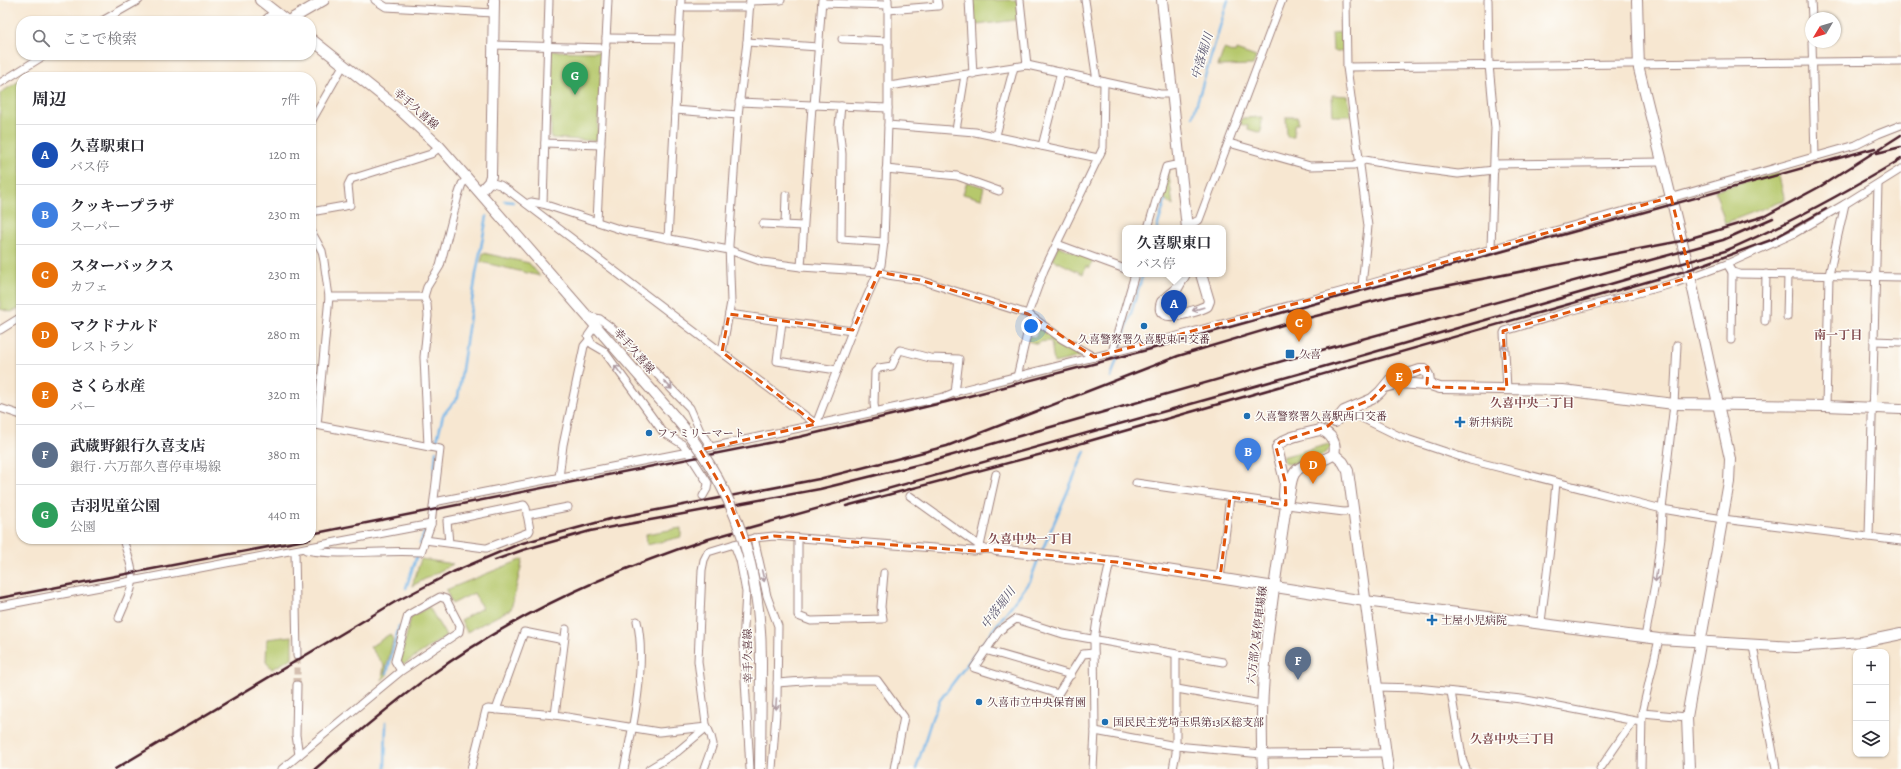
<!DOCTYPE html>
<html lang="ja">
<head>
<meta charset="utf-8">
<style>
	body { margin:0; font-family:Alegreya,"Noto Serif JP",serif; background:#f2f2f3; color:#2b2b33 }
	.controls { position:absolute; right:12px; bottom:12px; display:grid; overflow:hidden; border-radius:8px; box-shadow:0 1px 3px #0004 }
	.controls button { width:36px; height:36px; display:grid; place-items:center; padding:0; border:0; border-bottom:1px solid #e1e1e2; background:#fff; color:#2b2b33; font:20px sans-serif }
	.compass { position:absolute; left:1805px; top:12px; width:36px; height:36px; border-radius:50%; background:#fff; box-shadow:0 1px 3px #0004; rotate:232deg }
	.you { position:absolute; left:1031px; top:326px; width:14px; height:14px; margin:-10px; border:3px solid #fff; border-radius:50%; background:#1a73e8; box-shadow:0 0 0 6px #1a73e833 }
	.badge { display:grid; place-items:center; width:26px; height:26px; border-radius:50%; background:#1f6fb2; color:#fff; font-size:13px; font-weight:700 }
	.pin { position:absolute; translate:-50% -33px; filter:drop-shadow(0 1px 2px #0008) }
	.pin::after { content:''; position:absolute; top:21px; width:14px; height:12px; background:inherit; clip-path:polygon(0 0,100% 0,50% 100%) }
	.popup { position:absolute; left:1122px; top:225px; width:104px; height:52px; box-sizing:border-box; display:grid; place-content:center; border-radius:8px; background:#fff; filter:drop-shadow(0 1px 3px #0005); font-size:13px; white-space:nowrap; color:#7c7c81 }
	.popup b { font-size:15px; color:#2b2b33 }
	.popup::after { content:''; position:absolute; left:50%; top:100%; margin-left:-8px; border:8px solid transparent; border-top-color:#fff }
	.list { margin:0; padding:0; list-style:none }
	h2 { display:flex; justify-content:space-between; align-items:center; height:52px; margin:0; padding:0 16px; font-size:17px }
	h2 small { font-size:13px; font-weight:400; color:#7c7c81 }
	.list li { display:grid; grid-template-columns:26px 1fr auto; gap:12px; align-items:center; box-sizing:border-box; height:60px; padding:0 16px; border-top:1px solid #e1e1e2 }
	.list b { display:block; font-size:15px; white-space:nowrap }
	.list p { margin:0; font-size:13px; white-space:nowrap; color:#7c7c81 }
	.list em { font-size:13px; font-style:normal; color:#7c7c81 }
	.icon { flex:none; width:22px; height:22px; fill:none; stroke:currentColor; stroke-width:2; stroke-linecap:round; stroke-linejoin:round }
	.map { position:relative; flex:none; width:1901px; height:769px; overflow:hidden }
	.search { position:absolute; background:#fff; box-shadow:0 1px 3px #0004; left:16px; top:16px; width:300px; height:44px; display:flex; align-items:center; gap:10px; box-sizing:border-box; padding:0 14px; border-radius:16px; color:#7c7c81; font-size:15px }
	.panel { position:absolute; background:#fff; box-shadow:0 1px 3px #0004; left:16px; top:72px; width:300px; height:472px; border-radius:16px }
	.map>svg:first-child { display:block }
</style>
</head>
<body>
<div class="map">
<svg width="1901" height="769" viewBox="0 0 1901 769">
	<rect width="100%" height="100%" fill="#fdfcf7"/>
	<filter id="ink" filterUnits="userSpaceOnUse"><feTurbulence type="fractalNoise" baseFrequency=".025" numOctaves="2"/><feDisplacementMap in="SourceGraphic" scale="8" xChannelSelector="R" yChannelSelector="G"/><feConvolveMatrix kernelMatrix="1 2 1 2 8 2 1 2 1" color-interpolation-filters="sRGB"/></filter>
	<filter id="wash" filterUnits="userSpaceOnUse"><feTurbulence type="fractalNoise" baseFrequency=".012" numOctaves="4" result="noise"/><feDisplacementMap in="SourceGraphic" scale="16" xChannelSelector="R" yChannelSelector="G"/><feGaussianBlur stdDeviation="0.9" result="paint"/><feColorMatrix in="noise" values="0 0 0 0 0 0 0 0 0 0 0 0 0 0 0 0 0 1.4 0 .05"/><feComposite in="paint" operator="in"/></filter>
	<g filter="url(#wash)">
		<rect width="100%" height="100%" fill="#f7e7d1"/>
		<g fill="#b6c86c" stroke="#80744c">
			<path d="M973,0h44l2,18 -3,2 -39,5 -3,-3z"/>
			<path d="M1344,32v19h-11l-1,-18z"/>
			<path d="M1224,49l11,4 1,-3 20,7 -3,8 -35,1z"/>
			<path d="M551,51l51,1 -5,89 -46,-3z"/>
			<path d="M21,80v228l-10,4 -11,-3v-216z"/>
			<path d="M1332,95l16,1 3,20h-18z"/>
			<path d="M1262,117l-1,16 -13,-4v-3l-8,-2 2,-6z"/>
			<path d="M1286,117h12v7h-4v13h-7z"/>
			<path d="M1168,169l5,37 -13,-11z"/>
			<path d="M1778,173l7,27 -60,23 -10,-33z"/>
			<path d="M967,182l17,5 -3,12 -18,-5z"/>
			<path d="M1058,246l35,13 -3,9 -4,-2 -3,8 -31,-15z"/>
			<path d="M483,253l46,10 11,13 -59,-14z"/>
			<path d="M1038,328l21,13 -3,4 6,3 3,-4 18,10v2l-29,7 -3,-22 -12,1 -1,2 -11,-3 2,-5 7,1z"/>
			<path d="M1329,444l2,4 -11,9 -30,7 -5,-1 -3,-6z"/>
			<path d="M681,528v9l-34,8 -1,-11z"/>
			<path d="M421,559l32,5 -41,22z"/>
			<path d="M523,559l-12,50 -44,23 -6,-12 21,-12 -8,-15 -22,11 -6,-14z"/>
			<path d="M429,607l17,29 -42,28 -4,-3 11,-44z"/>
			<path d="M390,634l3,6 -8,33 3,1 -6,6 2,-15 -14,-18z"/>
			<path d="M292,636v22l-20,11 -6,-7 1,-23z"/>
		</g>
		<g fill="none" stroke-linecap="round" stroke-linejoin="round">
			<g stroke="#73b5e8" stroke-width="2.5">
				<path d="M1193,116l35,-116"/>
				<path d="M504,201l9,1"/>
				<path d="M1157,228l8,-27"/>
				<path d="M1111,378l32,-104"/>
				<path d="M436,444l7,-29 15,-18 18,-123 11,-58"/>
				<path d="M434,473l2,-22"/>
				<path d="M420,544l5,-13"/>
				<path d="M1041,553l44,-102"/>
				<path d="M406,588l11,-33"/>
				<path d="M387,673l12,-47"/>
				<path d="M385,769l1,-47"/>
				<path d="M916,769l16,-51 8,-18 90,-119 9,-24"/>
			</g>
		</g>
	</g>
	<g filter="url(#ink)">
		<g fill="none" stroke-linecap="round" stroke-linejoin="round">
			<path stroke="#d4bfb0" stroke-width="7" stroke-dasharray="7 3.5" stroke-linecap="butt" d="M297,685v-29"/>
			<g stroke="#a0837e" stroke-width="9">
				<g id="street">
					<path d="M375,0l11,7 107,6"/>
					<path d="M969,0l4,74"/>
					<path d="M1020,0l7,65"/>
					<path d="M1085,0l12,81"/>
					<path d="M1346,0l1,67 21,159 -6,60"/>
					<path d="M1488,0l1,65 6,63 -4,120"/>
					<path d="M1811,0l1,18"/>
					<path d="M750,1l31,-1"/>
					<path d="M822,3l66,2"/>
					<path d="M681,7h69"/>
					<path d="M888,10l50,-4 -1,-6"/>
					<path d="M102,21l37,-21"/>
					<path d="M264,21l11,-10"/>
					<path d="M606,38l74,1"/>
					<path d="M842,39l46,2"/>
					<path d="M747,42l71,5"/>
					<path d="M1812,42l3,115"/>
					<path d="M492,45l114,3"/>
					<path d="M1347,67l554,-6"/>
					<path d="M0,83l45,-28"/>
					<path d="M889,86l138,-21 133,29h12"/>
					<path d="M739,102l149,6"/>
					<path d="M814,106l8,-106"/>
					<path d="M841,106l-2,20 3,28 -1,85 43,3"/>
					<path d="M675,110l63,5"/>
					<path d="M311,122l33,-58"/>
					<path d="M888,125l87,7 123,26"/>
					<path d="M956,130l9,-55"/>
					<path d="M996,135l18,-68"/>
					<path d="M545,143l56,2"/>
					<path d="M1229,143l81,23 44,-1 11,-5 33,6 60,8 36,-4"/>
					<path d="M1042,146l19,-74"/>
					<path d="M1495,164l167,-2"/>
					<path d="M886,169l71,7 42,15"/>
					<path d="M489,182l11,3 12,8 304,231"/>
					<path d="M527,204l4,-2 12,2 79,26 107,20 34,12 38,5 78,5 9,3 32,5 108,34 34,25 32,18"/>
					<path d="M543,204l6,-204"/>
					<path d="M1845,204l56,-35"/>
					<path d="M311,212l39,-7 -2,-20 3,-6 80,-25 9,-7"/>
					<path d="M597,221l11,-221"/>
					<path d="M763,224l40,2"/>
					<path d="M785,225l1,-30"/>
					<path d="M1187,226l12,-6 83,-220"/>
					<path d="M1148,228l18,-61 14,-3"/>
					<path d="M311,231l11,20 2,10 5,36 -12,128"/>
					<path d="M668,239l13,-239"/>
					<path d="M1057,244l68,25"/>
					<path d="M1727,264l66,-30 52,-30 -16,71 -3,131"/>
					<path d="M801,267l11,-161"/>
					<path d="M329,297h95l3,7 1,12 -4,41 4,89"/>
					<path d="M424,297l3,-10 13,-21 18,-70 4,-12 6,-6"/>
					<path d="M729,314l123,17"/>
					<path d="M1028,314l16,-44 59,-122 1,-66"/>
					<path d="M587,316l13,3 12,9 78,80 10,23 11,16"/>
					<path d="M1787,317l1,-42"/>
					<path d="M1765,321l1,-47"/>
					<path d="M782,322l-5,39 60,9"/>
					<path d="M595,326l-7,10 4,8 12,7 59,81 19,12 4,5 22,34 -1,6 -4,7"/>
					<path d="M0,330l21,-13"/>
					<path d="M1731,340l1,-68"/>
					<path d="M1874,341l27,1"/>
					<path d="M722,352l9,-50 -2,-57 9,-130 9,-73 3,-42"/>
					<path d="M1112,352l23,-78"/>
					<path d="M1017,377l14,-60"/>
					<path d="M1507,389l-3,-56 1,-2 65,-20 105,-28 52,-19 5,8 8,2 161,3"/>
					<path d="M0,408l21,7"/>
					<path d="M1349,408l7,7 45,22 69,23 192,49 61,10 178,22"/>
					<path d="M875,411l-1,-7 1,-32 4,-4 13,-2 7,-15 1,-1 30,8 29,1 -4,34"/>
					<path d="M816,424l36,-93 29,-66 3,-23 4,-117v-125"/>
					<path d="M559,478l4,-33 21,-99 5,-6"/>
					<path d="M1136,483l159,23 49,6 10,-1"/>
					<path d="M910,496l74,53"/>
					<path d="M434,502l254,-50 256,-55 14,-6 212,-53 192,-52 494,-141 22,-11 23,-9"/>
					<path d="M527,515l41,-8"/>
					<path d="M1869,537l9,-353"/>
					<path d="M754,538l13,58 11,30 -1,73 -5,70"/>
					<path d="M798,538v78l13,5 72,-2 -2,-12 3,-34"/>
					<path d="M425,540l60,8h2l42,-16 1,-2 -4,-22 -2,-3 -77,16 2,22"/>
					<path d="M734,544l6,16 6,32 -3,52 7,125"/>
					<path d="M980,546l16,-72"/>
					<path d="M306,550c38,7 77,-1 115,2l10,-28 9,-75 -129,-25"/>
					<path d="M295,551l2,105"/>
					<path d="M1220,578l10,-81"/>
					<path d="M0,606l431,-82"/>
					<path d="M119,618c4,-10 9,-20 12,-29 5,-16 -4,-35 -8,-50"/>
					<path d="M1541,622l10,-82 5,-58"/>
					<path d="M1645,637l10,-53 6,-47 1,-28 12,-105 3,-59"/>
					<path d="M1753,646l23,123"/>
					<path d="M985,650l86,25"/>
					<path d="M1094,653l-11,1 -25,40 -84,-26 25,-37 17,-12 47,15 160,28"/>
					<path d="M777,683l40,-3h60l27,37 -10,52"/>
					<path d="M297,685l-1,50 3,20"/>
					<path d="M1377,687l40,1 104,11 120,23"/>
					<path d="M1177,689l84,15"/>
					<path d="M1451,692l12,70 3,7"/>
					<path d="M496,710l28,-78 40,8"/>
					<path d="M1642,713l45,4"/>
					<path d="M555,715l11,-86"/>
					<path d="M1095,731l81,15 86,8 124,-1"/>
					<path d="M282,769l119,-98 58,-39 1,-6 -14,-27 -6,-2 -32,18 -13,46 6,10"/>
					<path d="M471,769l15,-59 2,-1 67,6 104,17 48,-5"/>
					<path d="M624,769c9,-41 23,-108 13,-148"/>
					<path d="M649,769l28,-17 30,-25"/>
					<path d="M704,769l9,-25 -2,-8 -5,-12 -8,-63 4,-91 2,-10 4,-8 46,-14 20,-2 200,15 10,-2 12,1"/>
					<path d="M1093,769l2,-38 -1,-91 3,-20 13,-58"/>
					<path d="M1173,769l3,-16v-99"/>
					<path d="M1600,769l33,-48"/>
					<path d="M1641,769l1,-56 17,-74"/>
				</g>
			</g>
			<g stroke="#a0837e" stroke-width="12">
				<g id="secondary">
					<path d="M260,0l27,21"/>
					<path d="M1162,0l25,228"/>
					<path d="M1637,0l2,69 48,193 43,197 -1,23 -42,235 2,52"/>
					<path d="M288,21l36,-21"/>
					<path d="M311,39l88,70 41,38 235,270"/>
					<path d="M480,192l9,-10 2,-6 3,-176"/>
					<path d="M1185,274l-9,16 -14,12c-9,24 36,9 45,4l2,-5 -8,-27"/>
					<path d="M1427,384l13,4 123,2 111,14 152,2 75,3"/>
					<path d="M1335,422l9,-11 28,-12 8,-7 10,-12 30,-10h5l3,5 1,6 -4,4 -25,-2 -15,4"/>
					<path d="M1334,454l9,8 5,9 40,298"/>
					<path d="M996,550l120,12 249,39 294,38 136,8 67,-5 39,-8"/>
					<path d="M760,769l1,-102"/>
					<path d="M1263,769c-6,-89 11,-177 23,-264 5,-10 3,-22 8,-31 7,-13 29,-10 40,-20 3,-11 -3,-21 -14,-24 -11,3 -40,7 -43,18l8,33 -1,15 2,9"/>
				</g>
			</g>
			<use href="#street" stroke="#fff" stroke-width="7"/>
			<use href="#secondary" stroke="#fff" stroke-width="10"/>
			<g stroke="#4a1f2b" stroke-width="2.5">
				<path d="M1877,153l24,-6"/>
				<path d="M846,506l215,-57 624,-178 86,-31 55,-31"/>
				<path d="M311,534l488,-97 147,-35 205,-53 724,-201"/>
				<path d="M495,560l28,-10 67,-19 230,-42 101,-25 379,-108 380,-104 43,-12 50,-22"/>
				<path d="M0,598l310,-59"/>
				<path d="M115,769l280,-167 58,-30 66,-28 91,-25 209,-40 128,-33 231,-90 111,-33 104,-27 288,-55 84,-25 56,-30 80,-51"/>
				<path d="M315,769c38,-32 76,-65 116,-94 83,-60 177,-103 274,-135l600,-168 420,-121c62,-26 119,-58 176,-92"/>
			</g>
			<g stroke="#a0837e" stroke-width="12" stroke-linecap="butt">
				<path id="secondary-bridge" d="M675,417c62,73 87,156 86,250"/>
			</g>
			<use href="#secondary-bridge" stroke="#fff" stroke-width="10"/>
		</g>
		<defs><path id="oneway-shaft" d="M-6 0H5M1.5-3L5.5 0L1.5 3" fill="none" stroke-width="1.6" stroke-linecap="round" stroke-linejoin="round"/></defs>
		<g stroke="#ae9aa0">
			<use href="#oneway-shaft" transform="translate(1611 300) rotate(-15)"/>
			<use href="#oneway-shaft" transform="translate(1198 309) rotate(164)"/>
			<use href="#oneway-shaft" transform="translate(1504 350) rotate(-93)"/>
			<use href="#oneway-shaft" transform="translate(618 370) rotate(-126)"/>
			<use href="#oneway-shaft" transform="translate(668 385) rotate(46)"/>
			<use href="#oneway-shaft" transform="translate(763 576) rotate(77)"/>
			<use href="#oneway-shaft" transform="translate(1656 576) rotate(97)"/>
			<use href="#oneway-shaft" transform="translate(776 704) rotate(94)"/>
		</g>
	</g>
	<path fill="none" stroke="#e0560e" stroke-width="3" stroke-dasharray="8 5" stroke-linejoin="round" d="M1671,197l20,80 -188,54 4,58 -73,-2 -7,-3 1,-17 -38,13 -18,19 -28,12 -16,15 -48,16 -4,5 9,34 1,24 -56,-8 -10,81 -104,-16 -120,-12 -22,1 -200,-15 -29,5 -17,-43 -28,-48 116,-26 -94,-72 7,-38 124,16 26,-58 41,8 108,34 66,43 268,-71z"/>
	<g fill="#1f6fb2" stroke="#fdfcf7" stroke-width="1.5">
		<circle cx="1144" cy="326" r="4"/>
		<rect x="1285" y="349" width="10" height="10" rx="2"/>
		<circle cx="1247" cy="416" r="4"/>
		<path d="M1458 416h4v4h4v4h-4v4h-4v-4h-4v-4h4z"/>
		<circle cx="649" cy="433" r="4"/>
		<path d="M1430 614h4v4h4v4h-4v4h-4v-4h-4v-4h4z"/>
		<circle cx="979" cy="702" r="4"/>
		<circle cx="1105" cy="722" r="4"/>
	</g>
	<g text-anchor="middle" dominant-baseline="central" stroke-width="3" stroke-linejoin="round" paint-order="stroke">
		<g font-size="11" fill="#4a1f2b" stroke="#fdfcf7">
			<text transform="translate(416 109) rotate(41)">幸手久喜線</text>
			<text transform="translate(634 351) rotate(49)">幸手久喜線</text>
			<text transform="translate(1257 635) rotate(-83)">六万部久喜停車場線</text>
			<text transform="translate(748 656) rotate(-91)">幸手久喜線</text>
		</g>
		<g font-size="11" fill="#4a1f2b" stroke="#fdfcf7" text-anchor="start">
			<text x="1144" y="339" text-anchor="middle">久喜警察署久喜駅東口交番</text>
			<text x="1299" y="354">久喜</text>
			<text x="1255" y="416">久喜警察署久喜駅西口交番</text>
			<text x="1469" y="422">新井病院</text>
			<text x="657" y="433">ファミリーマート</text>
			<text x="1441" y="620">土屋小児病院</text>
			<text x="987" y="702">久喜市立中央保育園</text>
			<text x="1113" y="722">国民民主党埼玉県第13区総支部</text>
		</g>
		<g font-size="12" font-style="italic" fill="#58546d" stroke="#fdfcf7">
			<text transform="translate(1202 56) rotate(-73)">中落堀川</text>
			<text transform="translate(998 608) rotate(-53)">中落堀川</text>
		</g>
		<g font-size="12" font-weight="bold" fill="#7f474b" stroke="#fdfcf7">
			<text x="1838" y="335">南一丁目</text>
			<text x="1532" y="403">久喜中央二丁目</text>
			<text x="1030" y="539">久喜中央一丁目</text>
			<text x="1512" y="739">久喜中央三丁目</text>
		</g>
	</g>
</svg>
<div class="controls">
<button>+</button>
<button>−</button>
<button><svg class="icon" aria-label="layers" viewBox="0 0 24 24"><path d="M12 4l9 5-9 5-9-5zM3 14l9 5 9-5"/></svg></button>
</div>
<svg class="compass" viewBox="-18 -18 36 36"><path d="M0-13l5 13h-10z" fill="#e53935"/><path d="M0 13l5-13h-10z" fill="#7c7c81"/></svg>
<div class="you"></div>
<div class="pin badge" style="left:1174px;top:323px;background:#1a4fb4">A</div>
<div class="popup"><b>久喜駅東口</b>バス停</div>
<div class="pin badge" style="left:1248px;top:471px;background:#3f7fe0">B</div>
<div class="pin badge" style="left:1299px;top:342px;background:#e8710a">C</div>
<div class="pin badge" style="left:1313px;top:484px;background:#e8710a">D</div>
<div class="pin badge" style="left:1399px;top:396px;background:#e8710a">E</div>
<div class="pin badge" style="left:1298px;top:680px;background:#5c6f8a">F</div>
<div class="pin badge" style="left:575px;top:95px;background:#2e9e5b">G</div>
<div class="search"><svg class="icon" aria-label="search" viewBox="0 0 24 24"><circle cx="10" cy="10" r="6"/><path d="M15 15l6 6"/></svg>ここで検索</div>
<section class="panel">
<h2>周辺<small>7件</small></h2>
<ul class="list">
<li><span class="badge" style="background:#1a4fb4">A</span><div><b>久喜駅東口</b><p>バス停</p></div><em>120 m</em></li>
<li><span class="badge" style="background:#3f7fe0">B</span><div><b>クッキープラザ</b><p>スーパー</p></div><em>230 m</em></li>
<li><span class="badge" style="background:#e8710a">C</span><div><b>スターバックス</b><p>カフェ</p></div><em>230 m</em></li>
<li><span class="badge" style="background:#e8710a">D</span><div><b>マクドナルド</b><p>レストラン</p></div><em>280 m</em></li>
<li><span class="badge" style="background:#e8710a">E</span><div><b>さくら水産</b><p>バー</p></div><em>320 m</em></li>
<li><span class="badge" style="background:#5c6f8a">F</span><div><b>武蔵野銀行久喜支店</b><p>銀行 · 六万部久喜停車場線</p></div><em>380 m</em></li>
<li><span class="badge" style="background:#2e9e5b">G</span><div><b>吉羽児童公園</b><p>公園</p></div><em>440 m</em></li>
</ul>
</section>
</div>
</body>
</html>
